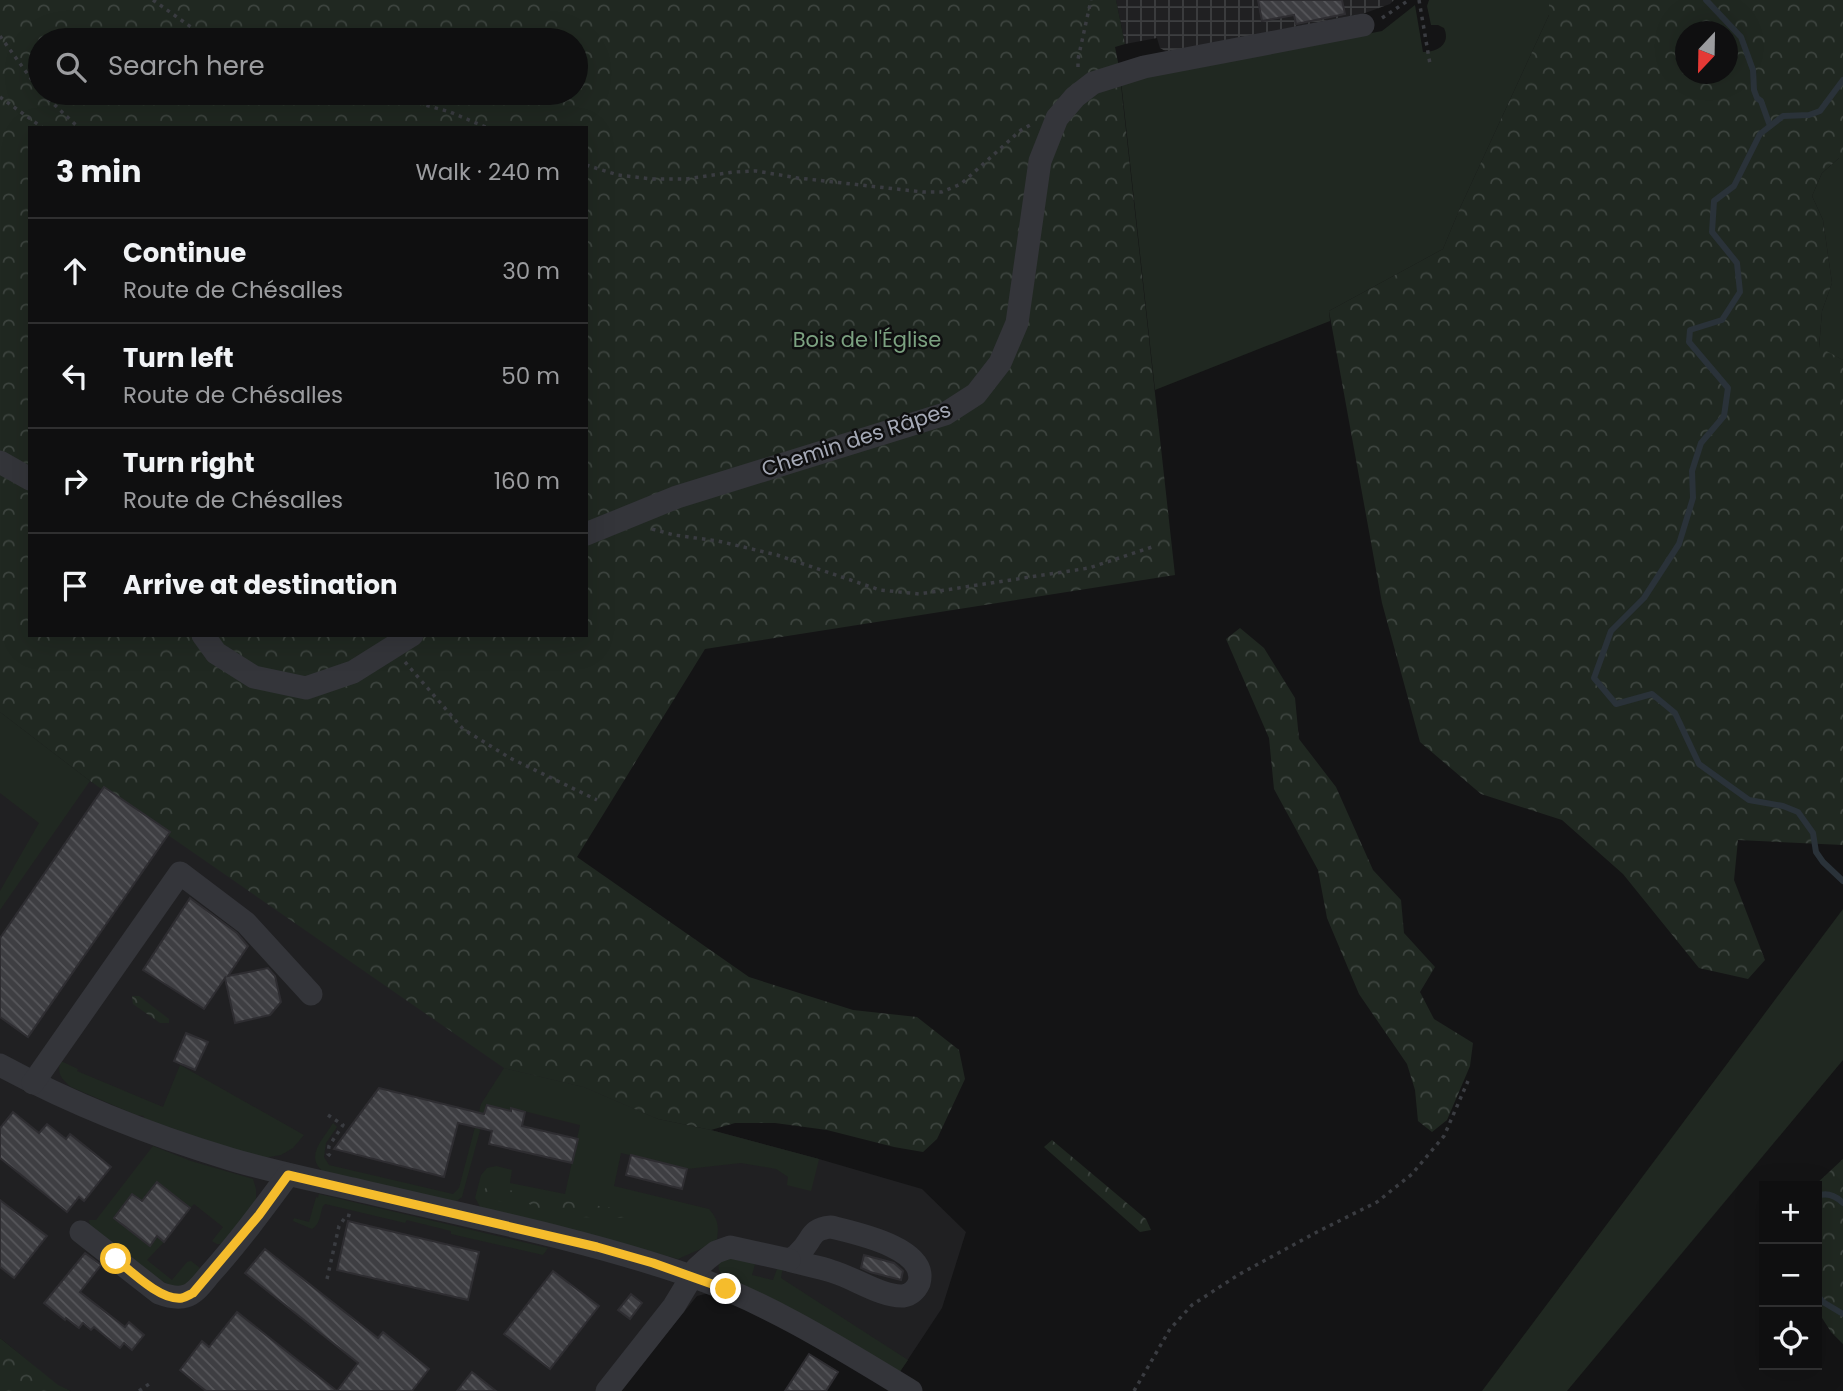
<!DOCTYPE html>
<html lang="en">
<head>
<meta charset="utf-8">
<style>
	body { margin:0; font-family:Poppins,sans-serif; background:#181819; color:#f1f3f6 }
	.controls { position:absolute; right:21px; bottom:21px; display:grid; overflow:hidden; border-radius:0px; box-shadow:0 7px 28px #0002 }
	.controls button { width:63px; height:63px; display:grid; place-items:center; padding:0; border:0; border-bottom:2px solid #2f2f30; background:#0f0f10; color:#f1f3f6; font:35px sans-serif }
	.compass { position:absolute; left:1675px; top:21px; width:63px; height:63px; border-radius:50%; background:#0f0f10; box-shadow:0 7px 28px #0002; rotate:202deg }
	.stop { position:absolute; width:21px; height:21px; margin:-16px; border:5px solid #f5bc2c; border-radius:50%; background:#fff }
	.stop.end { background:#f5bc2c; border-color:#fff; box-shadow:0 2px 7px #0008 }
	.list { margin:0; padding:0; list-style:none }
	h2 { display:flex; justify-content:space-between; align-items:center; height:91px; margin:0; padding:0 28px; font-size:30px }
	h2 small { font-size:23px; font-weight:400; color:#9b9c9f }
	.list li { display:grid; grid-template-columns:46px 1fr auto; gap:21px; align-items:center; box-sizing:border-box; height:105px; padding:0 28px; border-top:2px solid #2f2f30 }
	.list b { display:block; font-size:26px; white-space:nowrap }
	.list p { margin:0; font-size:23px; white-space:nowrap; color:#9b9c9f }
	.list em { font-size:23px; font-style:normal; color:#9b9c9f }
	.icon { flex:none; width:38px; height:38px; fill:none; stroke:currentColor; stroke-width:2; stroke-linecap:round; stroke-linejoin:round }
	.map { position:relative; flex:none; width:1843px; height:1391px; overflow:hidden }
	.search { position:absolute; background:#0f0f10; box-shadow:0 7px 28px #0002; left:28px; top:28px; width:560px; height:77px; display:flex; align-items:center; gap:18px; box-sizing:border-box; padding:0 24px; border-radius:38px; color:#9b9c9f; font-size:26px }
	.panel { position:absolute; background:#0f0f10; box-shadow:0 7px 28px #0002; left:28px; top:126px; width:560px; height:511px; border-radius:0px }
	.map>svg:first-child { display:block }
</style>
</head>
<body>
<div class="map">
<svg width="1843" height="1391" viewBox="0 0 1843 1391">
	<defs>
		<pattern id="industrial-grid" width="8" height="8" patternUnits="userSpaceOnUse" patternTransform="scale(1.75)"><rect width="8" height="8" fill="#202022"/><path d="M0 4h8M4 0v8" fill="none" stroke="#3d3e40"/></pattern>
		<pattern id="forest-crowns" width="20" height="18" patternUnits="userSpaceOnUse" patternTransform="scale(1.75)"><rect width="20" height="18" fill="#202821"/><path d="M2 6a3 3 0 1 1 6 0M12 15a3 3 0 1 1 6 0" fill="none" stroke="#3d443f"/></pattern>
		<pattern id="building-back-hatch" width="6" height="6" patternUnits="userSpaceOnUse" patternTransform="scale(1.75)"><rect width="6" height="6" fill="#3e3e42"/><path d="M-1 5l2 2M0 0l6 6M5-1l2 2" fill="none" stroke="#57575b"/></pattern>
	</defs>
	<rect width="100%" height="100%" fill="#141415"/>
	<path fill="#202022" d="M0,712l90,69 568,338 53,11 108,29 103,30 44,43 -24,76 -43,65 -173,-84 -29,7 -77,95h-549l-13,-5 -58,-48z"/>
	<path fill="url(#industrial-grid)" d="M1116,0h278l-4,4 -25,9 -198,39 -7,-4 -3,-10 -32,6z"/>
	<g fill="#202821">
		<path d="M1429,0h120v15l-89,193 -17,41 -114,62 1,10 -175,69 -34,-309 261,-50 33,-26 8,47c15,0 28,-8 21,-24l-6,-3h-7l-4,-19z"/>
		<path d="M1839,158h4v202l-24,-12 3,-37 10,-28 -9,-63 -11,-24 10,-23z"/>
		<path d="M0,712l90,69 -90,129v-19l39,-68 -39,-30z"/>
		<path d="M1843,909v151l-276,331h-85z"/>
		<path d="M61,1061l17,8 -1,2 86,36 17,-42 124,70 -11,13 -12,7 -18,3 -46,-14 -74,-26 1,-2 -8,-1 -65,-28c-9,-8 -15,-13 -10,-26z"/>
		<path d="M504,1068l80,19 74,32 53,11 108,29 -8,32 -24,-6 1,-8 -12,-8 -35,-6 -54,6 -66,-16 -7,33 95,23c9,10 10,17 8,30l-12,8 -27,12 -71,-19 -125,-30 -7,-12 6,-23 6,-7 9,-2 16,4 -2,13 55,11 15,-69 -68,-17 -1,3 -24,-6 -25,92 -8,6 -129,-30c-22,-16 -2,-33 8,-50l4,4 -11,16 -2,14 5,8 124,29 6,-6 22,-84z"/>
		<path d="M153,1146l38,15 62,18 3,10v12l-34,43h-5l-5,-3 11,-14 -29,-23 -4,4 -32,-26 -16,19 -10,-7 -18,23 36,29 7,-10 7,6 -17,18 25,20 15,-18 4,-1 9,7c-4,8 -8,18 -19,19 -19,3 -74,-48 -91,-61l-1,-6h7z"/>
		<path d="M319,1194l229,54 -5,7 -92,-21v-3l-44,-11 -2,3 -80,-19 -2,2c-3,8 -3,19 -11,23l-19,-8 1,-3 15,4 7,-25 2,1z"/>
		<path d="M725,1256l31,5 -4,14 21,5 5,-14 5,1 -2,11 127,82 -9,13 -175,-95c-7,-8 -8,-15 1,-22z"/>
	</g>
	<g fill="url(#forest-crowns)" fill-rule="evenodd">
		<path d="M0,0h1116l9,44 -10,3 4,20 56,508 -470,74 -128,208 172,120 104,33 64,7 42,33 6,29 -28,60 -14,13 -29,-5 -67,-17 -52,-7h-40l-24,7 -53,-11 -74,-32 -80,-19 -414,-287 -90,-69zM40,40h536v53h-536zM30,128h556v507h-556z"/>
		<path d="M1549,0h294v158h-4l-17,15 -10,23 11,24 9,63 -10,28 -3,36 24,13v485l-105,-5 -4,40 31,80 -17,19 -49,-11 -76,-94 -61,-54 -81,-26 -61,-52 -38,-139 -53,-292 114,-62 17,-41 89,-193zM1686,32h42v42h-42z"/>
		<path d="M1240,628l24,20 31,50 4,41 37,48 37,83 28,30 3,33 31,34 -15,25 14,27 39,24 -3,23 -23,54 -15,12 -14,-11 -3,-31 -8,-26 -48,-70 -32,-76 -9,-48 -44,-81 -5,-51 -43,-99z"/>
		<path d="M139,996l30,23v4h-9l-27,-19 -1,-8z"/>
		<path d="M1052,1140l94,79 5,11 -11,2 -96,-85z"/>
		<path d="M1843,1159v185l-12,-12 -14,-22v-124h-3z"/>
		<path d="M488,1185l38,9 15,7 18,-1 67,10 4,6 -11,2 -44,-1 -22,-7 -14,-1 -16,-8 -16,1 -19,-2 -5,-9z"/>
		<path d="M0,1338l58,47 13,6h-71z"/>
	</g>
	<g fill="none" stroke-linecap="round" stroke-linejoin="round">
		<g stroke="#2a3239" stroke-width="6">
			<path d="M1706,0l35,37 12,33 1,20 3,8 4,3 9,25"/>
			<path d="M1843,80l-23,31 -11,4 -26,1 -23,18 -26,52 -20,15 -2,31 25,31 3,29 -18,28 -32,10 -1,12 39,46 -4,28 -23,27 -9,28 1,27 -14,46 -35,54 -33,33 -17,47 22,26 36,-10 23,19 24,51 50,36 34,6 15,6 15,21 3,19 7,10 20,19"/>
			<path d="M1817,1196c10,-4 19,0 26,7"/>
			<path d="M1817,1295l6,7 20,12"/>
		</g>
	</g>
	<g fill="url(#building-back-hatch)" stroke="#2e2d31" stroke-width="2">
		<path d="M1258,0h84l3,14 -49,10 -2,-9 -32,6z"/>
		<path d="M104,787l66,45 -142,205 -28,-20v-79z"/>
		<path d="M190,898l47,35 11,13 -20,30 40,-8 7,8 6,26 -11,13 -35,8 -10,-45 -21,31 -61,-39z"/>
		<path d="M186,1033l22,9 -13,28 -21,-9z"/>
		<path d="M379,1088l105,26 3,-9 24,6v-3l14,4 -3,14 56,13 -6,24 -83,-19 3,-13 -34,-8 -14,54 -110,-28z"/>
		<path d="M13,1112l26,21 8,-9 19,15 4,-5 41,33 -27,34 -5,-4 -12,15 -67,-54v-30z"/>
		<path d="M631,1155l56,14 -5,20 -56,-14z"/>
		<path d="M157,1182l33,26 -26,34 -7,-6 -7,10 -36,-28 18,-24 10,7z"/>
		<path d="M0,1200l47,36 -33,42 -14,-11z"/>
		<path d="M348,1221l131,31 -11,48 -131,-30z"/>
		<path d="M265,1249l113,89 5,-6 46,37 -17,22h-206l-26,-21 22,-29 7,6 28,-35 100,79 21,-28 -113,-90z"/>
		<path d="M85,1253l16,12 -21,27 45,35 4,-5 15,13 -12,15 -8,-7 -4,5 -26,-21 -3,3 -8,-7 -4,5 -13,-10 -1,2 -21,-17z"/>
		<path d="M864,1255l30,8 9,8 -2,9 -31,-8 -9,-4z"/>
		<path d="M553,1271l46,35 -49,63 -46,-35z"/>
		<path d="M631,1294l11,9 -12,16 -12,-9z"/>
		<path d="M809,1354l29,18 -12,19h-41z"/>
		<path d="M472,1372l24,19h-39z"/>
	</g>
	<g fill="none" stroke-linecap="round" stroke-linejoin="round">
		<g stroke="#3a3c41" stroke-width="3.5" stroke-dasharray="3.5 5" stroke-linecap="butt">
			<path d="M153,0l52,37 7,3"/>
			<path d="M1419,0l11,64"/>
			<path d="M1382,18l27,-18"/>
			<path d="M0,36l40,55"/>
			<path d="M1078,67v-8l13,-59"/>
			<path d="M42,93l37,35"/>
			<path d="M351,93l64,9 35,10 38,16"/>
			<path d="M0,97l43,31"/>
			<path d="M586,165l32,10 34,4h34l48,-7 22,-1 42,7 125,14h19l19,-8 60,-54 11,-6"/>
			<path d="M652,529l22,6 44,6 59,14 103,35 39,4 170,-26 66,-22"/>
			<path d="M405,662l58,67 47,29 87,42"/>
			<path d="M328,1115l15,10 -14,21 -1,8 5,4"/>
			<path d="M327,1279l12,-53 8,-11 8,2"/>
			<path d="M139,1391l13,-9"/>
			<path d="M1134,1391l36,-62 22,-24 46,-30 79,-43 60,-30 35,-28 32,-38 24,-55"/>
		</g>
		<g stroke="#34353a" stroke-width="23">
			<path d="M0,462l30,17"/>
			<path d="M586,534l91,-37 268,-83 31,-20 24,-31 17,-40 23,-162 17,-43 18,-21 18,-14 51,-16 219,-42"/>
			<path d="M203,635l13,18 38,24 52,11 47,-16 59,-37"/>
			<path d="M0,1065c72,39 151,70 230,94 40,12 82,21 123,30 113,27 228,49 338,87 78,27 149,72 220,115"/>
			<path d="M33,1083l147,-210 66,50 65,71"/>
			<path d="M831,1227c24,6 98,21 88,56 -3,7 -9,12 -16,13 -22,1 -50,-19 -72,-25 -14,-5 -28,-6 -42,-11 4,-2 8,-4 10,-7 14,-13 10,-24 32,-26z"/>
			<path d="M81,1232l78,61c8,3 18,6 27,3 10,-3 17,-14 24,-22 28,-31 53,-65 78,-99"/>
			<path d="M607,1391l67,-85 23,-38 10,-9 9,-7 14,-5 59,13"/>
		</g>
	</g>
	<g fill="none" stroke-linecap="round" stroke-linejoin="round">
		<path stroke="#f5bc2c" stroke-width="9" d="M116,1259c16,13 45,42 66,39 4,-1 7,-3 11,-5l66,-78 29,-40 309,72 56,16 73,26"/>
	</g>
	<g text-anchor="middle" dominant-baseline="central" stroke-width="5" stroke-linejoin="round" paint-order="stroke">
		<g font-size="21" fill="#7ba180" stroke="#0f0f10">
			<text x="867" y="339">Bois de l'Église</text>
		</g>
		<g font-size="21" fill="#a5a9b6" stroke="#0f0f10">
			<text transform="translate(856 439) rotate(-18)">Chemin des Râpes</text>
		</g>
	</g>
</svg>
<div class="controls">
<button>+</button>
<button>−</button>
<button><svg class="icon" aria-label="locate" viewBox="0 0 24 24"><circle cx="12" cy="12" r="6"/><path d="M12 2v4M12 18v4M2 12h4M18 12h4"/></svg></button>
</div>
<svg class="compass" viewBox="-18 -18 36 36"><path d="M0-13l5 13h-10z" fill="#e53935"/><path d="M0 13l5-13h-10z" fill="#9b9c9f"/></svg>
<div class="stop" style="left:116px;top:1259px"></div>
<div class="stop end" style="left:726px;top:1289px"></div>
<div class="search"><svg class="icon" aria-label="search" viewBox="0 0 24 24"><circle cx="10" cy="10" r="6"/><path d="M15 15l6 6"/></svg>Search here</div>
<section class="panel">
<h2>3 min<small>Walk · 240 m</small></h2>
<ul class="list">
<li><svg class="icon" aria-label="ahead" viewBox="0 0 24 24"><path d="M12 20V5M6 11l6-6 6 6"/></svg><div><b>Continue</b><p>Route de Chésalles</p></div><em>30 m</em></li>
<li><svg class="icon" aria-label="left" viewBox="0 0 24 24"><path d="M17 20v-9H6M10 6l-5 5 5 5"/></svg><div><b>Turn left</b><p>Route de Chésalles</p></div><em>50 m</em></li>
<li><svg class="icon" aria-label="right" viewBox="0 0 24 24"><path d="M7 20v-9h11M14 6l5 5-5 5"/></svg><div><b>Turn right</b><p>Route de Chésalles</p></div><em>160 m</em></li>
<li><svg class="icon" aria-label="arrive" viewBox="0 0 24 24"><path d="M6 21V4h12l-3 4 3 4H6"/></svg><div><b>Arrive at destination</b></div></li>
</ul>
</section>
</div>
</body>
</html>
